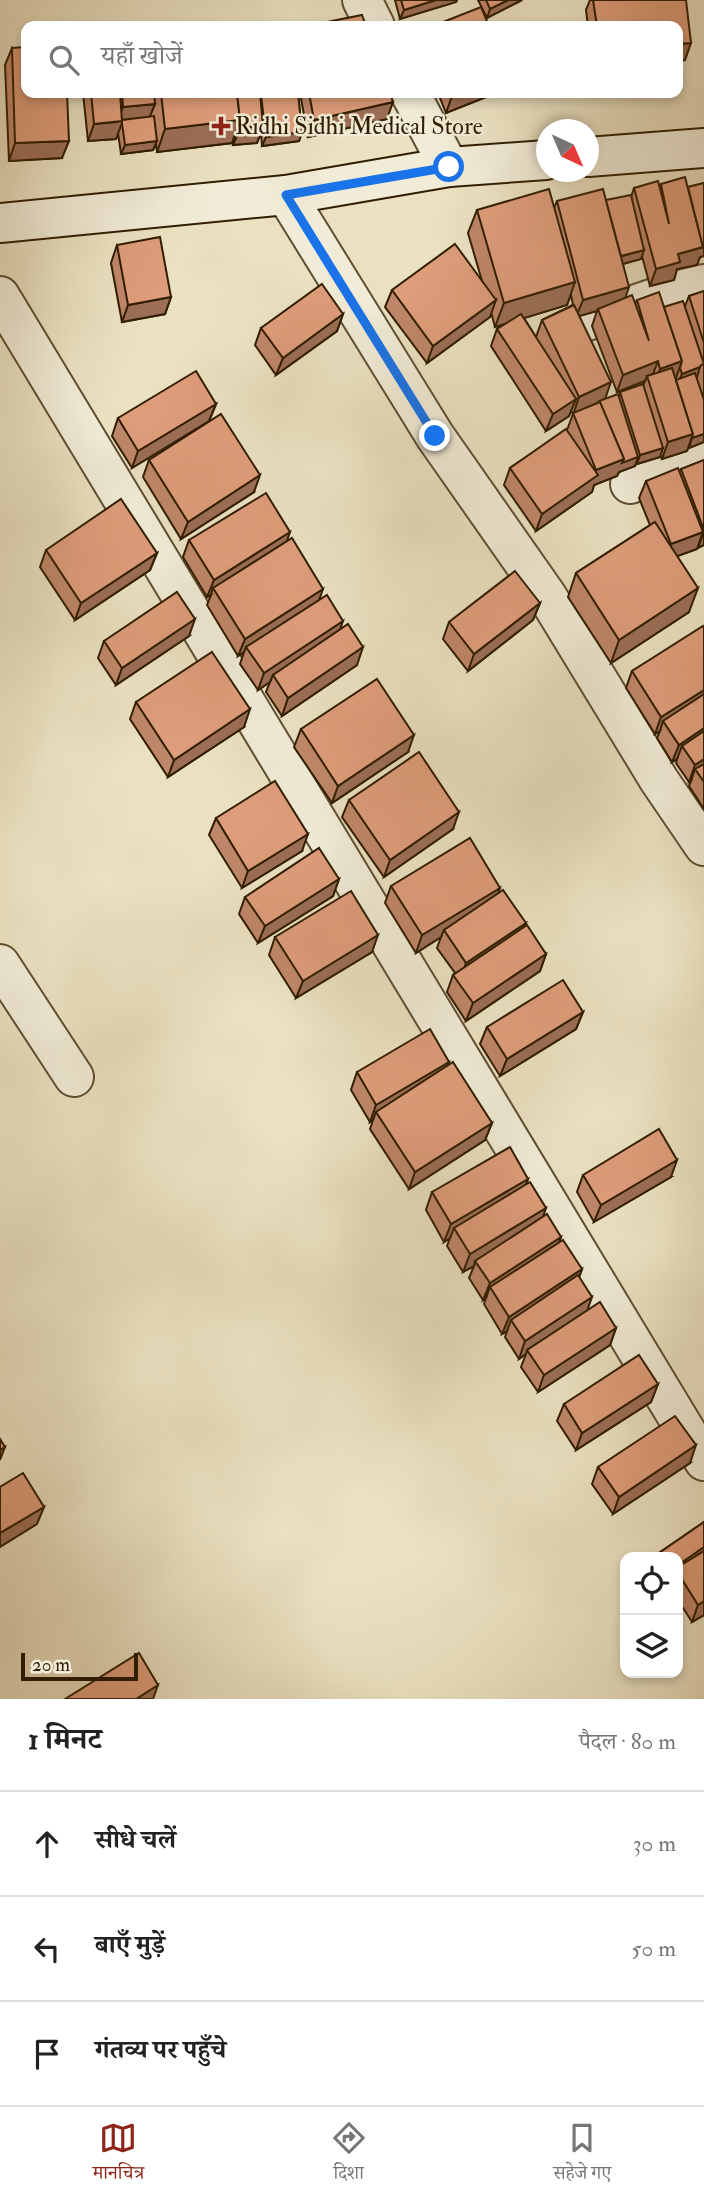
<!DOCTYPE html>
<html lang="hi">
<head>
<meta charset="utf-8">
<style>
	body { margin:0; font-family:"IM FELL Double Pica","Noto Serif Devanagari",serif; background:#f2f2f2; color:#222 }
	.controls { position:absolute; right:21px; bottom:21px; display:grid; overflow:hidden; border-radius:14px; box-shadow:0 4px 10px #0003 }
	.controls button { width:63px; height:63px; display:grid; place-items:center; padding:0; border:0; border-bottom:2px solid #e0e0e0; background:#fff; color:#222; font:35px sans-serif }
	.compass { position:absolute; left:536px; top:119px; width:63px; height:63px; border-radius:50%; background:#fff; box-shadow:0 4px 10px #0003; rotate:136deg }
	.scale { position:absolute; left:21px; bottom:18px; width:117px; box-sizing:border-box; padding-left:7px; border:4px solid #311d01; border-top:0; font-size:19px; line-height:24px; white-space:nowrap; color:#311d01; -webkit-text-stroke:5px #f1ecd7; paint-order:stroke }
	.stop { position:absolute; width:21px; height:21px; margin:-16px; border:5px solid #1a73e8; border-radius:50%; background:#fff }
	.stop.end { background:#1a73e8; border-color:#fff; box-shadow:0 2px 7px #0008 }
	.list { margin:0; padding:0; list-style:none }
	h2 { display:flex; justify-content:space-between; align-items:center; height:91px; margin:0; padding:0 28px; font-size:30px }
	h2 small { font-size:23px; font-weight:400; color:#767676 }
	.list li { display:grid; grid-template-columns:46px 1fr auto; gap:21px; align-items:center; box-sizing:border-box; height:105px; padding:0 28px; border-top:2px solid #e0e0e0 }
	.list b { display:block; font-size:26px; white-space:nowrap }
	.list em { font-size:23px; font-style:normal; color:#767676 }
	.icon { flex:none; width:38px; height:38px; fill:none; stroke:currentColor; stroke-width:2; stroke-linecap:round; stroke-linejoin:round }
	.map { position:relative; flex:none; width:704px; height:1699px; overflow:hidden }
	.search { position:absolute; background:#fff; box-shadow:0 4px 10px #0003; left:21px; right:21px; top:21px; height:77px; display:flex; align-items:center; gap:18px; box-sizing:border-box; padding:0 24px; border-radius:14px; color:#767676; font-size:26px }
	.sheet { height:406px; background:#fff }
	nav { display:flex; justify-content:space-around; align-items:center; box-sizing:border-box; height:98px; border-top:2px solid #e0e0e0; background:#fff; font-size:19px; color:#767676 }
	nav a { display:grid; justify-items:center; gap:4px }
	nav .on { color:#8f2418 }
	.map>svg:first-child { display:block }
</style>
</head>
<body>
<div class="map">
<svg width="704" height="1699" viewBox="0 0 704 1699">
	<rect width="100%" height="100%" fill="#eae1c1"/>
	<filter id="stains"><feTurbulence type="fractalNoise" baseFrequency=".00286" numOctaves="4"/><feColorMatrix values="0 0 0 0 .2 0 0 0 0 .09 0 0 0 0 .02 0 0 0 .5 -.17"/></filter>
	<radialGradient id="worn" r=".72"><stop offset=".6" stop-color="#630" stop-opacity="0"/><stop offset="1" stop-color="#630" stop-opacity=".3"/></radialGradient>
	<g fill="none" stroke-linecap="round" stroke-linejoin="round">
		<g stroke="#5f4e31" stroke-width="42">
			<g id="street">
				<path d="M362,0l13,26"/>
				<path d="M410,93l39,74"/>
				<path d="M286,195l149,241 112,160 112,184 45,66"/>
				<path d="M0,296l704,1165"/>
				<path d="M581,323l94,-32 29,-7"/>
				<path d="M630,484l74,-25"/>
				<path d="M0,964l74,113"/>
			</g>
		</g>
		<g stroke="#311d01" stroke-width="42">
			<g id="secondary">
				<path d="M588,157l116,-9"/>
				<path d="M0,223l286,-28 163,-28 97,-7"/>
			</g>
		</g>
		<use href="#street" stroke="#f1ecd7" stroke-width="38"/>
		<use href="#secondary" stroke="#f1ecd7" stroke-width="38"/>
	</g>
	<g fill="#bf8769" stroke="#311d01" stroke-width="2" fill-rule="evenodd">
		<path d="M395,0h62l-1,2 -56,17z"/>
		<path d="M478,0h44l-35,18z"/>
		<path d="M590,0h96l-1,60 -7,1v-35h-90l-2,-16z"/>
		<path d="M12,48l50,110 -53,3 -4,-96z"/>
		<path d="M83,93h215l4,39 -3,9 -37,5 -1,-13 -4,10 -24,2v-5l-1,3 -75,9 -1,-8 -3,6 -32,4 -3,-21 -2,6 -28,2z"/>
		<path d="M300,93h90l-3,26 -79,18z"/>
		<path d="M438,93h58l-50,20z"/>
		<path d="M704,183v73l-4,1 -3,8 -20,4 -3,11 -24,6 -8,-30 -1,3 -18,5 2,34 10,6 2,-4 27,7 21,-1 4,-10 15,-5v151l-15,6v-2l-2,5 -25,8 -2,-4v2l-23,7 -1,-1 -1,3 -16,6 -2,4 -23,9 -2,7 -56,39 -32,-46 6,-17 57,-38 6,-16 -2,-3 -2,5 -23,15 -55,-85 6,-17 7,-5 -9,3 -4,-15 -1,5 -63,46 -42,-56 7,-17 90,-9 -14,-48 9,-23 77,-2 3,-7 49,-1 25,-3 3,-9h25l2,-4 27,3zM571,295l2,10 -31,15 -6,17 -12,-19 43,-13zM597,311l-5,15 25,66 28,-11 -2,5 -23,6 -1,5 -14,2 -26,-83z"/>
		<path d="M117,245l54,52 -6,17 -43,8 -11,-59z"/>
		<path d="M343,314l-6,17 -61,44 -21,-30 6,-17z"/>
		<path d="M216,404l-7,17 -77,47 -20,-32 6,-18z"/>
		<path d="M149,460l105,32 -73,47 -38,-62z"/>
		<path d="M704,460v85l-6,3v-1l-1,2 -20,7 12,56 -78,51 -43,-66 8,-24 74,-48 -11,-27 7,-17 33,-9 2,-3z"/>
		<path d="M189,540l98,1 32,58 21,30 17,36 -75,51 -16,-24 4,-10 -12,8 -18,-26 4,-12 -6,4 -31,-51 4,-10 -4,2 -24,-40z"/>
		<path d="M46,550l111,3 -7,17 -75,50 -35,-53z"/>
		<path d="M540,603l-7,17 -65,51 -25,-32 6,-17z"/>
		<path d="M704,628v181l-15,-23 2,-5 -2,1 -13,-19 1,-4 -5,3 -15,-24 3,-7 -5,3 -29,-46 6,-17z"/>
		<path d="M189,636l-73,49 -18,-27 6,-17z"/>
		<path d="M136,702l108,25 -76,50 -38,-58z"/>
		<path d="M301,729l107,23 -76,51 -38,-56z"/>
		<path d="M349,800l104,29 -69,48 -42,-60z"/>
		<path d="M216,818l86,33 -60,37 -33,-53z"/>
		<path d="M339,879l-6,17 -75,47 -19,-29 6,-17z"/>
		<path d="M391,886l107,8 48,60 -6,17 -74,50 -19,-29 6,-17 2,-2 -18,-25 4,-11 -25,16 -31,-50z"/>
		<path d="M275,937l97,15 -76,46 -27,-43z"/>
		<path d="M583,1012l-7,17 -76,47 -20,-32 7,-17z"/>
		<path d="M448,1065l44,58 -7,17 -76,49 -39,-60 3,-9 -3,2 -19,-32 6,-18z"/>
		<path d="M583,1175l88,2 -77,45 -17,-30z"/>
		<path d="M528,1179l-2,6 17,31 18,21 -2,5 23,27 -3,8 9,33 28,18 -6,17 -72,47 -17,-25 5,-13 -7,5 -14,-22 2,-6 -5,3 -18,-30 2,-6 -3,2 -14,-22 5,-12 -11,6 -16,-26 3,-8 -6,4 -18,-32 6,-18z"/>
		<path d="M658,1384l-7,18 -75,48 -19,-29 7,-17z"/>
		<path d="M690,1463l-77,51 -21,-30 6,-17z"/>
		<path d="M704,1522v93l-12,7 -14,-22v-43h-21l2,-4z"/>
	</g>
	<g fill="#9b6e55" stroke="#311d01" stroke-width="2">
		<path d="M436,0h21l-1,2 -56,17 4,-9z"/>
		<path d="M508,0h14l-35,18 3,-9z"/>
		<path d="M691,43l-6,17 -7,1v-17z"/>
		<path d="M459,93h37l-50,20 6,-17z"/>
		<path d="M393,102l-6,17 -79,18 6,-17z"/>
		<path d="M155,104l-7,17 -26,2 -6,16 -28,2 6,-17 23,-2 6,-15z"/>
		<path d="M240,120l-8,23 -75,9 8,-23z"/>
		<path d="M263,126l-6,17 -24,2 7,-17z"/>
		<path d="M302,132l-3,9 -37,5 4,-9z"/>
		<path d="M69,141l-7,17 -53,3 6,-18z"/>
		<path d="M157,141l-4,9 -32,4 4,-9z"/>
		<path d="M704,247v9l-4,1 -3,8 -20,4 -3,11 -24,6 6,-17 22,-15z"/>
		<path d="M644,250l-3,9 -26,7 4,-9z"/>
		<path d="M575,282l-8,23 -72,22 9,-24z"/>
		<path d="M629,287l-6,18 -25,4 -1,2 -21,6 7,-17z"/>
		<path d="M171,297l-6,17 -43,8 6,-17z"/>
		<path d="M496,300l-6,17 -63,46 6,-17z"/>
		<path d="M343,314l-6,17 -61,44 7,-17z"/>
		<path d="M658,361l-7,18 -4,-3 -2,5 -28,11 6,-17z"/>
		<path d="M682,361l-6,17 -22,8 6,-17z"/>
		<path d="M700,367l-3,10 -19,6 4,-9z"/>
		<path d="M611,382l-6,17 -32,16 6,-18z"/>
		<path d="M576,399l-7,17 -23,15 7,-17z"/>
		<path d="M216,404l-7,17 -77,47 6,-17z"/>
		<path d="M693,434l-6,17 -25,8 6,-17z"/>
		<path d="M704,434v8l-15,6 3,-10z"/>
		<path d="M663,448l-3,9 -23,7 3,-9z"/>
		<path d="M638,457l-3,9 -16,6 -2,4 -23,9 -2,7 -56,39 6,-17 54,-44 28,-11z"/>
		<path d="M260,475l-6,17 -73,47 7,-17z"/>
		<path d="M704,531v14l-6,3z"/>
		<path d="M290,532l-6,18 -71,38 -2,7 -4,2 7,-17z"/>
		<path d="M703,532l-6,17 -33,12 7,-17z"/>
		<path d="M157,553l-7,17 -75,50 6,-17z"/>
		<path d="M698,588l-9,24 -78,51 8,-23z"/>
		<path d="M323,589l-6,17 -71,41 -2,5 -6,4 7,-17z"/>
		<path d="M540,603l-7,17 -65,51 6,-17z"/>
		<path d="M195,619l-6,17 -73,49 6,-17z"/>
		<path d="M343,621l-6,17 -64,37 -3,7 -12,8 6,-17z"/>
		<path d="M363,647l-6,18 -75,51 6,-18z"/>
		<path d="M704,690v13l-41,18 -3,10 -5,3 6,-17z"/>
		<path d="M250,709l-6,18 -76,50 6,-17z"/>
		<path d="M704,728v14l-22,4 -5,13 -5,3 7,-17z"/>
		<path d="M414,735l-6,17 -76,51 6,-17z"/>
		<path d="M704,759v13l-9,-3 -4,12 -2,1 6,-17z"/>
		<path d="M459,812l-6,17 -69,48 6,-17z"/>
		<path d="M308,834l-6,17 -60,37 6,-17z"/>
		<path d="M339,879l-6,17 -75,47 7,-17z"/>
		<path d="M500,888l-6,17 -50,25 -3,7 -25,16 6,-18z"/>
		<path d="M526,923l-7,18 -59,40 6,-18z"/>
		<path d="M378,935l-6,17 -76,46 7,-17z"/>
		<path d="M546,954l-6,17 -74,50 7,-18z"/>
		<path d="M583,1012l-7,17 -76,47 7,-17z"/>
		<path d="M449,1062l-6,17 -67,33 -3,8 -3,2 6,-17z"/>
		<path d="M492,1123l-7,17 -76,49 6,-17z"/>
		<path d="M677,1160l-6,17 -77,45 7,-17z"/>
		<path d="M528,1179l-6,17 -68,32 -4,10 -6,4 7,-18z"/>
		<path d="M546,1208l-6,18 -65,35 -1,5 -11,6 7,-18z"/>
		<path d="M561,1237l-6,17 -65,33 -4,11 -3,2 7,-17z"/>
		<path d="M582,1269l-6,17 -65,34 -4,11 -5,3 7,-17z"/>
		<path d="M592,1297l-6,17 -59,36 -1,4 -7,5 6,-18z"/>
		<path d="M616,1328l-6,17 -72,47 6,-17z"/>
		<path d="M658,1384l-7,18 -75,48 6,-17z"/>
		<path d="M696,1445l-6,18 -77,51 6,-17z"/>
		<path d="M5,1447l-5,13v-10z"/>
		<path d="M44,1507l-7,17 -37,23v-14z"/>
		<path d="M704,1547v13l-26,13v-8z"/>
		<path d="M704,1601v14l-12,7 6,-17z"/>
		<path d="M158,1685l-5,14h-17z"/>
	</g>
	<g fill="#de9d7a" stroke="#311d01" stroke-width="2">
		<path d="M401,0h35l-32,10z"/>
		<path d="M486,0h22l-18,9z"/>
		<path d="M593,0h93l5,43 -13,1v-18h-81z"/>
		<path d="M481,7l8,19h-56z"/>
		<path d="M362,15l4,11h-59z"/>
		<path d="M26,47v46h41l2,48 -54,2 -3,-95z"/>
		<path d="M91,93h29l2,28 -28,3z"/>
		<path d="M122,93h32l1,11 -32,3z"/>
		<path d="M161,93h76l3,27 -75,9z"/>
		<path d="M237,93h23l3,33 -23,2v-8z"/>
		<path d="M277,93h21l4,39 -36,5 -5,-42z"/>
		<path d="M309,93h81l3,9 -79,18z"/>
		<path d="M154,116l3,25 -32,4 -3,-21v-4z"/>
		<path d="M685,177l18,70 -25,7 2,8 -24,7 -22,-81 24,-7 11,43 -8,-40z"/>
		<path d="M704,183v64l-4,1 3,-1 -15,-60z"/>
		<path d="M549,189l26,93 -71,21 -27,-93z"/>
		<path d="M603,189l26,98 -46,13 -26,-99z"/>
		<path d="M631,195l13,55 -23,6 -15,-56z"/>
		<path d="M160,237l11,60 -43,8 -11,-60z"/>
		<path d="M455,244l41,56 -63,46 -41,-56z"/>
		<path d="M322,284l21,30 -60,44 -22,-30z"/>
		<path d="M704,291v52l-15,-47z"/>
		<path d="M659,292l23,69 -22,8 -2,-8 -35,14 -25,-66 34,-14 17,46 -12,-41z"/>
		<path d="M683,301l21,63 -3,1 -1,2 -18,7 -2,-6 2,-7 -18,-54z"/>
		<path d="M574,305l37,77 -32,15 -37,-77z"/>
		<path d="M521,314l55,85 -23,15 -56,-85z"/>
		<path d="M672,368l21,66 -25,8 -21,-66z"/>
		<path d="M196,371l20,33 -78,47 -20,-33z"/>
		<path d="M695,373l9,27v34l-12,4 1,-4 -17,-54z"/>
		<path d="M643,384l20,64 -23,7 -20,-63z"/>
		<path d="M618,394l20,63 -16,6 2,-4 -25,-58z"/>
		<path d="M600,402l24,57 -28,11 -23,-57z"/>
		<path d="M221,414l39,61 -72,47 -39,-62z"/>
		<path d="M566,429l32,46 -56,39 -32,-46z"/>
		<path d="M704,460v70l-23,-61z"/>
		<path d="M678,468l25,64 -32,12 -25,-63z"/>
		<path d="M266,493l24,39 -76,48 -25,-40z"/>
		<path d="M121,499l36,54 -76,50 -35,-53z"/>
		<path d="M655,522l43,66 -79,52 -43,-67z"/>
		<path d="M292,538l31,51 -78,50 -32,-51z"/>
		<path d="M515,571l25,32 -66,51 -25,-32z"/>
		<path d="M177,592l18,27 -73,49 -18,-27z"/>
		<path d="M327,595l16,26 -79,52 -18,-26z"/>
		<path d="M348,624l15,23 -75,51 -15,-23z"/>
		<path d="M703,626l1,2v62l-43,27 -29,-46z"/>
		<path d="M212,652l38,57 -76,51 -38,-58z"/>
		<path d="M377,679l37,56 -76,51 -37,-57z"/>
		<path d="M704,694v34l-25,17 -16,-24z"/>
		<path d="M704,731v28l-9,6 -13,-19z"/>
		<path d="M419,752l40,60 -69,48 -41,-60z"/>
		<path d="M704,764v18l-9,-13z"/>
		<path d="M275,781l33,53 -60,37 -32,-53z"/>
		<path d="M470,838l30,50 -78,47 -31,-49z"/>
		<path d="M319,848l20,31 -74,47 -20,-29z"/>
		<path d="M503,890l23,33 -60,40 -22,-33z"/>
		<path d="M351,891l27,44 -75,46 -28,-44z"/>
		<path d="M527,925l19,29 -73,49 -20,-28z"/>
		<path d="M563,980l20,32 -76,47 -20,-32z"/>
		<path d="M430,1029l19,33 -73,43 -19,-33z"/>
		<path d="M453,1062l39,61 -77,49 -39,-60z"/>
		<path d="M659,1129l18,31 -76,45 -18,-30z"/>
		<path d="M510,1147l18,32 -77,45 -19,-32z"/>
		<path d="M530,1182l16,26 -76,46 -16,-26z"/>
		<path d="M547,1214l14,23 -71,46 -15,-22z"/>
		<path d="M563,1240l19,29 -73,48 -19,-30z"/>
		<path d="M578,1275l14,22 -67,44 -14,-21z"/>
		<path d="M600,1302l16,26 -72,47 -17,-25z"/>
		<path d="M639,1355l19,29 -76,49 -18,-29z"/>
		<path d="M675,1416l21,29 -77,52 -21,-30z"/>
		<path d="M0,1439l5,8 -5,3z"/>
		<path d="M23,1473l21,34 -44,26v-46z"/>
		<path d="M704,1522v25l-26,18v-8h-16l-3,-4z"/>
		<path d="M704,1551v50l-6,4 -20,-32v-6z"/>
		<path d="M139,1653l19,32 -22,14h-71z"/>
	</g>
	<g fill="none" stroke-linecap="round" stroke-linejoin="round">
		<path stroke="#1a73e8" stroke-width="9" d="M435,436l-149,-241 163,-28"/>
	</g>
	<path fill="#8f2418" stroke="#f1ecd7" stroke-width="2.5" d="M217.5 115.5h7v7h7v7h-7v7h-7v-7h-7v-7h7z"/>
	<g text-anchor="middle" dominant-baseline="central" stroke-width="5" stroke-linejoin="round" paint-order="stroke">
		<g font-size="24" fill="#311d01" stroke="#f1ecd7" text-anchor="start">
			<text x="235" y="126">Ridhi Sidhi Medical Store</text>
		</g>
	</g>
	<rect width="100%" height="100%" filter="url(#stains)"/>
	<rect width="100%" height="100%" fill="url(#worn)"/>
</svg>
<div class="controls">
<button><svg class="icon" aria-label="locate" viewBox="0 0 24 24"><circle cx="12" cy="12" r="6"/><path d="M12 2v4M12 18v4M2 12h4M18 12h4"/></svg></button>
<button><svg class="icon" aria-label="layers" viewBox="0 0 24 24"><path d="M12 4l9 5-9 5-9-5zM3 14l9 5 9-5"/></svg></button>
</div>
<svg class="compass" viewBox="-18 -18 36 36"><path d="M0-13l5 13h-10z" fill="#e53935"/><path d="M0 13l5-13h-10z" fill="#767676"/></svg>
<div class="scale">20 m</div>
<div class="stop" style="left:449px;top:167px"></div>
<div class="stop end" style="left:435px;top:436px"></div>
<div class="search"><svg class="icon" aria-label="search" viewBox="0 0 24 24"><circle cx="10" cy="10" r="6"/><path d="M15 15l6 6"/></svg>यहाँ खोजें</div>
</div>
<section class="sheet">
<h2>1 मिनट<small>पैदल · 80 m</small></h2>
<ul class="list">
<li><svg class="icon" aria-label="ahead" viewBox="0 0 24 24"><path d="M12 20V5M6 11l6-6 6 6"/></svg><div><b>सीधे चलें</b></div><em>30 m</em></li>
<li><svg class="icon" aria-label="left" viewBox="0 0 24 24"><path d="M17 20v-9H6M10 6l-5 5 5 5"/></svg><div><b>बाएँ मुड़ें</b></div><em>50 m</em></li>
<li><svg class="icon" aria-label="arrive" viewBox="0 0 24 24"><path d="M6 21V4h12l-3 4 3 4H6"/></svg><div><b>गंतव्य पर पहुँचे</b></div></li>
</ul>
</section>
<nav>
<a class="on"><svg class="icon" aria-label="map" viewBox="0 0 24 24"><path d="M3 6l6-2 6 2 6-2v14l-6 2-6-2-6 2zM9 4v14M15 6v14"/></svg>मानचित्र</a>
<a><svg class="icon" aria-label="directions" viewBox="0 0 24 24"><path d="M12 3l9 9-9 9-9-9zM9 14v-3h6M13 9l2 2-2 2"/></svg>दिशा</a>
<a><svg class="icon" aria-label="saved" viewBox="0 0 24 24"><path d="M7 4h10v16l-5-4-5 4z"/></svg>सहेजे गए</a>
</nav>
</body>
</html>
